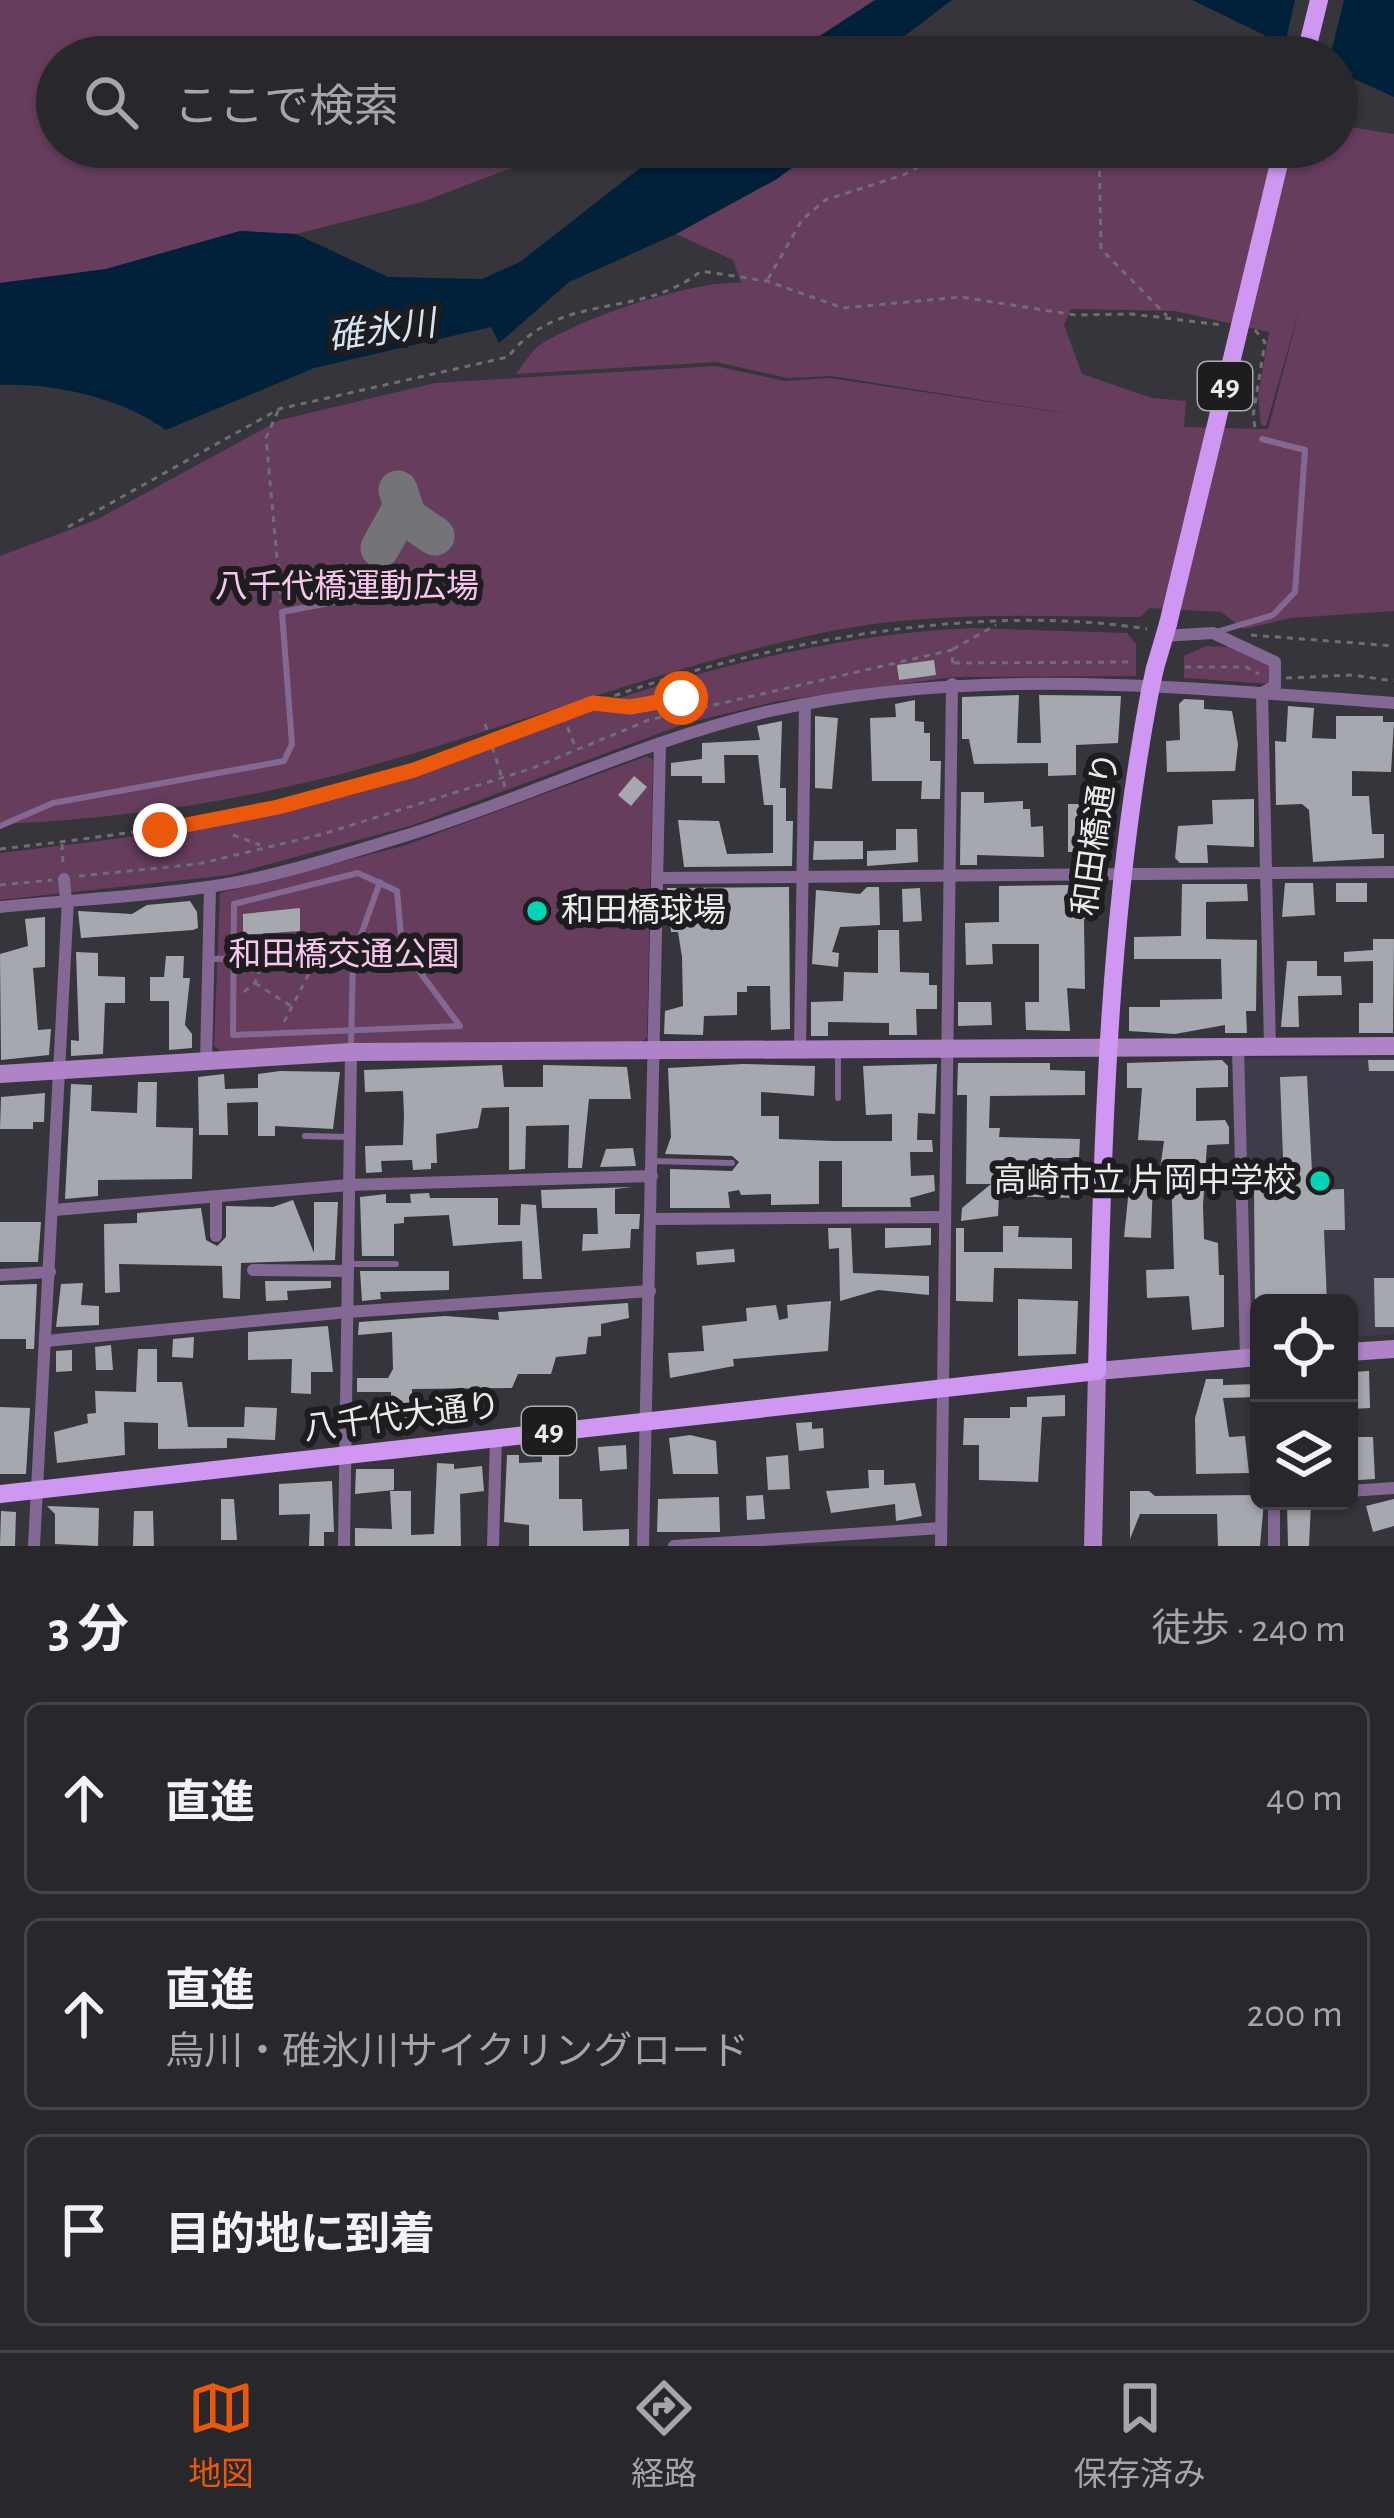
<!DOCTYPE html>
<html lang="ja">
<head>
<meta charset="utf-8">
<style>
	body { margin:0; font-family:"Alegreya Sans","Noto Sans JP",sans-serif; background:#343438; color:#f1f3f6 }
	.controls { position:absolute; right:36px; bottom:36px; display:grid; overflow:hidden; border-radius:18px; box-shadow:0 3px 9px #0004 }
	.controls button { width:108px; height:108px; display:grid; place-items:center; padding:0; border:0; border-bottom:3px solid #444448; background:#28282c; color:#f1f3f6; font:60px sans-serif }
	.stop { position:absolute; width:36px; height:36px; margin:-27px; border:9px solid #ea580c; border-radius:50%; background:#fff }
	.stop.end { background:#ea580c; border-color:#fff; box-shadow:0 3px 12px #0008 }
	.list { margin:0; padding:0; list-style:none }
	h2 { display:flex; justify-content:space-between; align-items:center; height:156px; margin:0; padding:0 48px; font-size:51px }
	h2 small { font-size:39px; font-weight:400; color:#a5a6a9 }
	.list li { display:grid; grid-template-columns:78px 1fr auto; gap:36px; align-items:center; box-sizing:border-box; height:192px; margin:0 24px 24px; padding:0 24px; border:3px solid #444448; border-radius:18px }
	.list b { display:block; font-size:45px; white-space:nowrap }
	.list p { margin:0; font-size:39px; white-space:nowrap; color:#a5a6a9 }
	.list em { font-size:39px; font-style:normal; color:#a5a6a9 }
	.icon { flex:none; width:66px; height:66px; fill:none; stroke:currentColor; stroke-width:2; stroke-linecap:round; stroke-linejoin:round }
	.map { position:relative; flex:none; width:1394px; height:1546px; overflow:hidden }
	.search { position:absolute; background:#28282c; box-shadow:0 3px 9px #0004; left:36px; right:36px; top:36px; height:132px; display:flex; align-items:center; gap:30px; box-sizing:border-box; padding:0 42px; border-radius:66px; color:#a5a6a9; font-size:45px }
	.sheet { height:804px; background:#28282c }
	nav { display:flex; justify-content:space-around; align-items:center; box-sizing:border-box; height:168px; border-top:3px solid #444448; background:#28282c; font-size:33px; color:#a5a6a9 }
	nav a { display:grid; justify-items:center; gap:6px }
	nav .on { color:#ea580c }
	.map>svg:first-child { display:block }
</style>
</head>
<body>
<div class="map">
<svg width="1394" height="1546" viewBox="0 0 1394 1546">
	<rect width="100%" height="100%" fill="#36353b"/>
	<path fill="#3e3c48" d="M1243,1058h151v276l-45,3v-34h-90v40h-8z"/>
	<g fill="#673d5e" fill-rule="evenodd">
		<path d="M0,0h875l-54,35 -49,22h-715v90h509l-144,55 -126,32 -56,-3 -134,38 -106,14z"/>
		<path d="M1337,125l57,9v477l-103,7 -47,11 -23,-17 -71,-4 -10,9c-102,-1 -208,-6 -309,14 -155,32 -302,90 -454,133 -121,35 -251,55 -377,60v-268l96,-36 184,-100 155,-37 280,-17 70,15 45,-3 253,38 -252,-40 -43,2 -72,-16 -200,12c7,-9 15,-23 24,-29 41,-27 154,-65 201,-62l-8,-23 -57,-26 125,-71 41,-14 495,-2zM1301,304l-33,125 -84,-2 2,-26 -34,-3 -70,-24 -18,-49 7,-16 104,2 94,21 -11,65 3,28 5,1z"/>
		<path d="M973,628l154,5 9,11v32l-183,1 -175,24 -91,22 -277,103 -181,49 -229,25v-47c124,-15 247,-29 368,-64 70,-20 137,-50 205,-75 129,-46 264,-80 400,-86z"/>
		<path d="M1206,646l24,1 41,14 -1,23 -86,-6v-22z"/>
		<path d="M647,756l6,4 -6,277 -6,6 -146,-1 -273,10 -8,-6 6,-153 183,-47z"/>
	</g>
	<g fill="#002139">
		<path d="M875,0h77l-75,57h-89z"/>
		<path d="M1192,0h202v97l-57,-26v-14h-27z"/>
		<path d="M667,147h152l-42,32 -101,55 -107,48 -70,61 -8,-16 -177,41 -148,62c-45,-32 -111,-47 -166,-45v-102l106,-14 134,-38 56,3 92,43 94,2 38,-17z"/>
	</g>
	<path fill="#36353b" d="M1295,0h49l-14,57h-32l-14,-8z"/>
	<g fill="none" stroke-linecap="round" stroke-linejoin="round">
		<g stroke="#747478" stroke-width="39">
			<path d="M398,490l9,27 28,19"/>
			<path d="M380,548l21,-38"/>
		</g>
	</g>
	<g fill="#a6a8af">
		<path d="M934,660l2,15 -37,5 -2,-15z"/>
		<path d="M1019,695l-2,48h24l-2,-48 82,1 -3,47 -42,2v30l-28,1v-13l-74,1 -5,-25h-7v-42z"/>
		<path d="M1184,699l20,1v9l28,2 6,33 -3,27 -68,1 -1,-31 14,-1 -1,-36z"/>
		<path d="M915,700v21l9,1v11h6v28h11l-1,38h-19l1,-18h-50l-2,-63 26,-1 -1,-13z"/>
		<path d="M1288,706l26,2 -2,30 24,1v-23h47v6h11l-3,50 -39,-1v25h17l3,38h12v24l-71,4 -4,-52 -7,-6 -26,1 -1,-64 11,1z"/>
		<path d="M815,716l23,2 -6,71 -17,-1z"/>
		<path d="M782,721l-2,67h6v33h7l-1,45 -108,1 -6,-47 41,1 8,33 46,-1v-48h-9l-6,-50h-34l1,28h-23v-7h-31v-13l31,-4v-16l58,-3 -3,-14z"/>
		<path d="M634,776l13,11 -16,19 -13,-11z"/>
		<path d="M961,792h23v11l39,-2v8h7l1,18 12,-1 1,31 -67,-2v10h-17z"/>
		<path d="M1254,799v48l-47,-2 1,18h-28l-5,-5 3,-32 35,-2 -1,-24z"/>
		<rect x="1068" y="804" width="24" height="48"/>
		<path d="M896,829h21l1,33 -51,4v-15l29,-1z"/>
		<path d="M814,841h49v18l-50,1z"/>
		<path d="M1285,883h28l2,32 -33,2z"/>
		<rect x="1336" y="883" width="31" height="19"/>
		<path d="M1182,884h65l1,17 -42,1v37l51,1 -1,71h-10l1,22h-22v-8l-50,9 -46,-3v-24h31v-7l62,-1 -1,-40h-87v-22l47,-1z"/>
		<path d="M1069,885v5l26,-1v29l-11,1 1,70 -18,-1 3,43 -44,-1 -1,-28h14v-58h-47l1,20 -27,1 -1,-42 34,-1v-36z"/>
		<path d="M789,887l1,142 -19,1 -1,-44h-23v6h-10v23l-33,1 -1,19 -39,-1 1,-23 18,-5 -1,-49 -4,-25h-7l-4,-44z"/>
		<path d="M867,887h12l1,38 -40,2 -8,25 7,1 -1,14 -26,-3 4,-74 44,4z"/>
		<path d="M920,888l2,33 -19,1 -1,-33z"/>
		<path d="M190,901l7,11 1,16 -5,2 -112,8 -3,-27 54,3 15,-9z"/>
		<path d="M300,908v23l-57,4v-21z"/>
		<path d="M45,917v50l-12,1 5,62 13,-1 -2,26 -48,5 -1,-106 28,-8 -3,-27z"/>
		<path d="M878,930h21l1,42 29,1v12h8v24h-21l1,26h-28v-12l-61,-1v14h-17v-34l32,-1 1,-29 34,1z"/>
		<path d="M1373,939h21l-1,94h-34v-30h14v-42l-29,1v-10l29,-2z"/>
		<path d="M76,952l22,1v23l27,1v26h-20l-2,51 -32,2v-16l8,1z"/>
		<path d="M166,956h18l-1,22h7l-5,47 7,9v14l-23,2v-49h-19v-24h14z"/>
		<path d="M1287,961h30v15h24l1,19 -44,1 1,31h-18z"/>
		<path d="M958,1002h33l1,23 -34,1z"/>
		<path d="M1222,1060l6,6v21l-32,1v33l29,-1 4,7v17l-22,1 -4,60 1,34 14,4 1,32h5v52l-32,3 -3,-34 -42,2 -1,-28 28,-1 -3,-99 -11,-1 4,-28 -26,-1 4,-52h-15v-25z"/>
		<path d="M1368,1060h26v11h-25z"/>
		<path d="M958,1063h92v7l35,1v24l-95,1 -1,32h11l-1,9 81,2 -1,19h-24l1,23h22v17l-79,-2 -1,20 -37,5 1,-13 29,-24h-25l1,-89h-10z"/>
		<path d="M743,1064l72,2 -1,30 -53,-4v24h18v23l55,2h58v-27l-26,1 -3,-49 74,-2 -2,50 -17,-1 -1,27h15l1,12h-23l1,24 23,-1 1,16 -25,7 1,9h-69v-46h-23v43l-48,1v-11l-30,1 -2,-5 -11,2 2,16h-60v-39l62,2 7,-9 -7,-6 -67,-2 6,-17 -3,-69z"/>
		<path d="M502,1065l2,22h39v-22l84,2 4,32h-42l-7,69h-14l1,-43 -43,1 -1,43 -16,1v-63l-27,1 -4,20 -42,6 1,29h-6v6l-18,1 -1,-10 -31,1 1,11 -16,1 -1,-27 38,-1 1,-30 -1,-24 -38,1 -1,-22z"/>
		<path d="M280,1071l60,1 -7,57 -58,-3v10h-17v-34l-31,1 1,32h-29l-1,-58 26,-3 1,15 33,-1v-14z"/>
		<path d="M1307,1076l6,114 31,-1 1,41h-21l3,73h-72l-1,-118 30,-1 -4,-107z"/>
		<path d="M138,1082h19l-1,45 37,1 -1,51 -94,1v16l-33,3 6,-115 21,1 -1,26 46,2z"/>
		<path d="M45,1093l-1,29h-11v7h-33l1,-32z"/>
		<path d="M633,1148l3,18 -36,1 6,-18z"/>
		<path d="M1130,1179h23l-2,59 -27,-1z"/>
		<path d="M633,1187l-18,2v25h25l-1,15h-8l-1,19 -48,3 1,-17h15l-1,-26h-55l-1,-18z"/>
		<path d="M429,1193l1,5h68v27h22l1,-21 15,1 6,74h-19l-1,-38 -69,5 -4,-31 -45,2v6l-10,1v32h-32l-2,-59 26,-3v9h25l-1,-9z"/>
		<path d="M293,1200l21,53v-51h24l-3,58 -94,3 -1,36 -17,-1 -1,-32 -103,-2 1,28 -15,1 -1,-69 33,-1v-10l64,-5 5,32 11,6 9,-9v-31l47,1z"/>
		<path d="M0,1222h41l-3,40h-38z"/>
		<path d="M1003,1226h16l-1,11 54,1v31l-78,-1 -1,34 -37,-1v-73h8v24h39z"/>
		<path d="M828,1228h23l2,45 76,3v19l-51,-5 -38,11 -1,-53 -10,1z"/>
		<path d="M885,1228h46v17l-46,3z"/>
		<path d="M734,1249l1,13 -38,3 -1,-13z"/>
		<path d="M360,1271h89v19l-69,2 1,7 -19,2z"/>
		<path d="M1374,1278h20v49h-19z"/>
		<path d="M265,1281h66v7l-44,3 1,9 -22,1z"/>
		<path d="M83,1283l-2,22 18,1v19l-43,2 5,-43z"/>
		<path d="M37,1284l-3,65h-8v-10h-26v-54z"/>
		<path d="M1018,1299l60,2 -2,53 -58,2z"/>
		<path d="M831,1301l-3,50 -95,8 1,7 -64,12 -2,-25 36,-2 -2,-25 45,-5 -1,-13 30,-3 3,15 9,-2 -1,-13z"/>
		<path d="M628,1303l1,15 -28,6v12l-13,1 -2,17 -30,3 -5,17h-33l-6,14 -100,1v29h-21v-26h-34v-14h31l5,-9 -1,-37 -34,3 1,-13 86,-6 54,4 -1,-8z"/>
		<path d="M328,1326l5,46h-22v22l-20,-1 1,-34 -44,1v-28z"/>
		<path d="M194,1337l-1,21 -21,-1 1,-18z"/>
		<path d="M111,1345l2,25h-17l-1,-23z"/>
		<path d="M138,1349h19v33h25l6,45h56l1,-20 32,1 -2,32 -48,-2v10l-69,1v-26l-34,-1 1,33 -68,8 -3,-31 34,-9 -1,-9 9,-1 -1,-22 41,1z"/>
		<path d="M72,1350v21l-16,1v-21z"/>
		<path d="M1369,1371l1,37 -17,1v-37z"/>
		<path d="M1206,1379h17v6l36,-1v13l-36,1 6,39 16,-1 4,37 -53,1 -1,-56z"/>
		<path d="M1065,1395v21l-23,1 -4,65 -59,-2v-35h-16l1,-27h46v-11h17v-10z"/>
		<path d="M0,1407l30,1 -4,66h-26z"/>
		<path d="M812,1422v7l11,-1 1,20 -25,3 -3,-28z"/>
		<path d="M690,1435l26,6 2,33h-45l-4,-36z"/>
		<path d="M1357,1437h16l2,42 -17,1z"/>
		<path d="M626,1445l1,24 -27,2 -2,-24z"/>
		<path d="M542,1454h17v45h23l1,32 46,-2v17h-100v-21l-25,-3 3,-67h12v8l23,-1z"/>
		<path d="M788,1455l2,34 -22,1 -2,-33z"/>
		<path d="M437,1463l17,1v5l28,-3 2,25 -24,3 1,52h-106v-18l37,1 -2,-38h21v44l23,-1z"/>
		<path d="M356,1469h38v21l-39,4z"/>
		<path d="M868,1470h16v15l31,-2 7,33 -26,5 -1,-17 -64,9 -5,-22 43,-3z"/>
		<path d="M332,1481l2,51h-10v14h-15l1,-32 -31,1v-31z"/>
		<path d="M1130,1491h19l6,5 101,-1 8,6 -4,45h-42l-1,-32h-77l-10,25z"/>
		<path d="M763,1495l2,24 -18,1 -1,-24z"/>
		<path d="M719,1497l1,35h-63l1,-33z"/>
		<path d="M221,1499h13l3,41h-16z"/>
		<path d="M1394,1499v27l-21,6 -7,-26z"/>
		<path d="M1311,1503l-2,43h-21l-1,-42z"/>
		<path d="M47,1506l52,2 -1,38 -43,-2v-30z"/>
		<path d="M1,1511l15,1 -1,34h-15z"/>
		<path d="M134,1511h19l1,35h-21z"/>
	</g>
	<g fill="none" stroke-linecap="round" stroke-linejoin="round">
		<g stroke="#6f6e73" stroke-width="3" stroke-dasharray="6 6" stroke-linecap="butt">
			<path d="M1099,147l2,102 66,67"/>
			<path d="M768,279l34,-59 23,-20 78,-25 55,-28"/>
			<path d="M1255,330l10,12 -12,74 3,17"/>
			<path d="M278,411l-12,27 15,164"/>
			<path d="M68,527l211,-118 229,-52c52,-67 133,-37 193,-86l66,10 76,27 118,-11 114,18 57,-1 90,11"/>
			<path d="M1251,635l143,11"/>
			<path d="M953,649l43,-24"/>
			<path d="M954,663l176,-1"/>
			<path d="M1185,667h61l13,7"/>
			<path d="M674,678l5,18"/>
			<path d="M1286,678l66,-3 42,6"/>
			<path d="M595,704l40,3 43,-11 7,18"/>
			<path d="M563,716l12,30"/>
			<path d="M485,724l20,63"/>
			<path d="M233,835l27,10"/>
			<path d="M62,844l1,20"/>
			<path d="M0,849c140,-16 277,-35 412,-78 75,-23 147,-57 222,-82 154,-50 351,-86 513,-60"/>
			<path d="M79,876l119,-12 125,-30 207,-65 119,-49 303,-70 1,19"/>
			<path d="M0,885l52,-5"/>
			<path d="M255,983l36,23"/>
			<path d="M244,992l11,-9 6,-17"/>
			<path d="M284,1022l29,-56"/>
		</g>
		<g stroke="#836894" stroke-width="6">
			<path d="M1216,632l57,-17 22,-23 10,-142 -43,-11"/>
			<path d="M0,826l53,-23 231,-42 8,-17 -10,-132 78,-15"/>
			<path d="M358,873l39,18 5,57 58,78 -227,9 1,-131z"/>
			<path d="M209,959l197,-3"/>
			<path d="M351,1048l2,-91 27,-75"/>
			<path d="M838,1098v-44"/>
			<path d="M305,1136l45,1"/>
			<path d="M652,1161l80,2"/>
			<path d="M348,1264h48"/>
		</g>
		<g stroke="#836894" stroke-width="12">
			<path d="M1162,636l51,-3 62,29v24l-13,7 8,354"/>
			<path d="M657,878l737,-6"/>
			<path d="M64,879l2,22"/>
			<path d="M0,907c69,-7 139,-10 208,-20 64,-9 131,-31 193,-50 125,-38 242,-97 369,-126 208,-46 415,-23 624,-8"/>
			<path d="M1238,1048l8,310"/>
			<path d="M800,1050l5,-345"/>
			<path d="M206,1062l4,-175"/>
			<path d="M216,1197v39"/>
			<path d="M54,1210l295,-25 303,-9"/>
			<path d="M651,1219l293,-2"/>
			<path d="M253,1270l95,1"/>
			<path d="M0,1275l50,-3"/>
			<path d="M46,1341l302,-29 302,-21"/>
			<path d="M1349,1491l45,-3"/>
			<path d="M34,1546l34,-646"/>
			<path d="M344,1546l7,-494"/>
			<path d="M493,1546l3,-109"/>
			<path d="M643,1546l17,-803"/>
			<path d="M674,1546l267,-18"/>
			<path d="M941,1546l11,-862"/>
			<path d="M1274,1546v-45"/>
		</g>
		<g stroke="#ae83c8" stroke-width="18">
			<path d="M0,1074l351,-22 1043,-6"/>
			<path d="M1349,1352l45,-3"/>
			<path d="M1093,1546l4,-175 162,-14"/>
		</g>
		<g stroke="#cf97f1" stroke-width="18">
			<path d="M1305,57l14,-57"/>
			<path d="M1155,668l13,-44"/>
			<path d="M0,1494l1097,-123c6,-230 10,-454 53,-680"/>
		</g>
		<g stroke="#cf97f1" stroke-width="18">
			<path d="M1168,624l115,-477"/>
			<path d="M1150,691l5,-23"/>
		</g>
	</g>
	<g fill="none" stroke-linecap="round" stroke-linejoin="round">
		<path stroke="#ea580c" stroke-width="15" d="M160,830l118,-23 136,-37 179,-67 37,4 51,-9"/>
	</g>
	<g fill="#00d5b7" stroke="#1d1d20" stroke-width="4.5">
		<circle cx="537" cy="911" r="12"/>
		<circle cx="1320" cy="1181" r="12"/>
	</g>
	<g text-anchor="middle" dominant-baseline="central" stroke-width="12" stroke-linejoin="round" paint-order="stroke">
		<g fill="#1d1d20" stroke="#adadb0" stroke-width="3">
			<rect x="1198" y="362" width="54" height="48" rx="9"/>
			<rect x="522" y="1407" width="54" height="48" rx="9"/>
		</g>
		<g font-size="30" font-weight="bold" fill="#ebebee">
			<text x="1225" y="386">49</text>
			<text x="549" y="1431">49</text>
		</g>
		<g font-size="33" fill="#fac5ed" stroke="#1d1d20">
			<text x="347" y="587">八千代橋運動広場</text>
			<text x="344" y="955">和田橋交通公園</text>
		</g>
		<g font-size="33" fill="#ebebee" stroke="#1d1d20">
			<text transform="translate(1097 834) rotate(-82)">和田橋通り</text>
			<text transform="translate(402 1418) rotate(-7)">八千代大通り</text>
		</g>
		<g font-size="33" fill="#ebebee" stroke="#1d1d20" text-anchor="start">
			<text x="561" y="911">和田橋球場</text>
			<text x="1296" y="1181" text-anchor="end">高崎市立 片岡中学校</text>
		</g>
		<g font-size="36" font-style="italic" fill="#d5e5f3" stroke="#1d1d20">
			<text transform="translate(382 331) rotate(-8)">碓氷川</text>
		</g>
	</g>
</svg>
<div class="controls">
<button><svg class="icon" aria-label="locate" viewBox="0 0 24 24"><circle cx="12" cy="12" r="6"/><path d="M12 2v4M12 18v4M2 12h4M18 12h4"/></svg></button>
<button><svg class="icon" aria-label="layers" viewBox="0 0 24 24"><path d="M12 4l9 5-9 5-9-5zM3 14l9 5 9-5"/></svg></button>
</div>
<div class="stop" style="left:681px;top:698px"></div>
<div class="stop end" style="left:160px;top:830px"></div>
<div class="search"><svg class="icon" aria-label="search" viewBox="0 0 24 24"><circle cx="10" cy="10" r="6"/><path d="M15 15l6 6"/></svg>ここで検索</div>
</div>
<section class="sheet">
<h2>3 分<small>徒歩 · 240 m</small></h2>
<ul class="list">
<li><svg class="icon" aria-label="ahead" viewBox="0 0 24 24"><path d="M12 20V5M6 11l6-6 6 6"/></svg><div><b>直進</b></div><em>40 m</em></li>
<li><svg class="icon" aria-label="ahead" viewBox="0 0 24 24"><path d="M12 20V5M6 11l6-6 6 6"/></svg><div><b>直進</b><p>烏川・碓氷川サイクリングロード</p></div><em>200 m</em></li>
<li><svg class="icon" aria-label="arrive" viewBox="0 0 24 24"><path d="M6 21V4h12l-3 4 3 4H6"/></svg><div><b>目的地に到着</b></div></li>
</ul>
</section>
<nav>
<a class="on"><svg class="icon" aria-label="map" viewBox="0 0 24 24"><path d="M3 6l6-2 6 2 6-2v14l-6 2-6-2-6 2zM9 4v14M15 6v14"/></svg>地図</a>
<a><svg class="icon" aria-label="directions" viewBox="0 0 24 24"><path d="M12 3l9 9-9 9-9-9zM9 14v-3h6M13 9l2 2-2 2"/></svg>経路</a>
<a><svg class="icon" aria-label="saved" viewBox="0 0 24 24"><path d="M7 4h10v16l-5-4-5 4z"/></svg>保存済み</a>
</nav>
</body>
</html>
